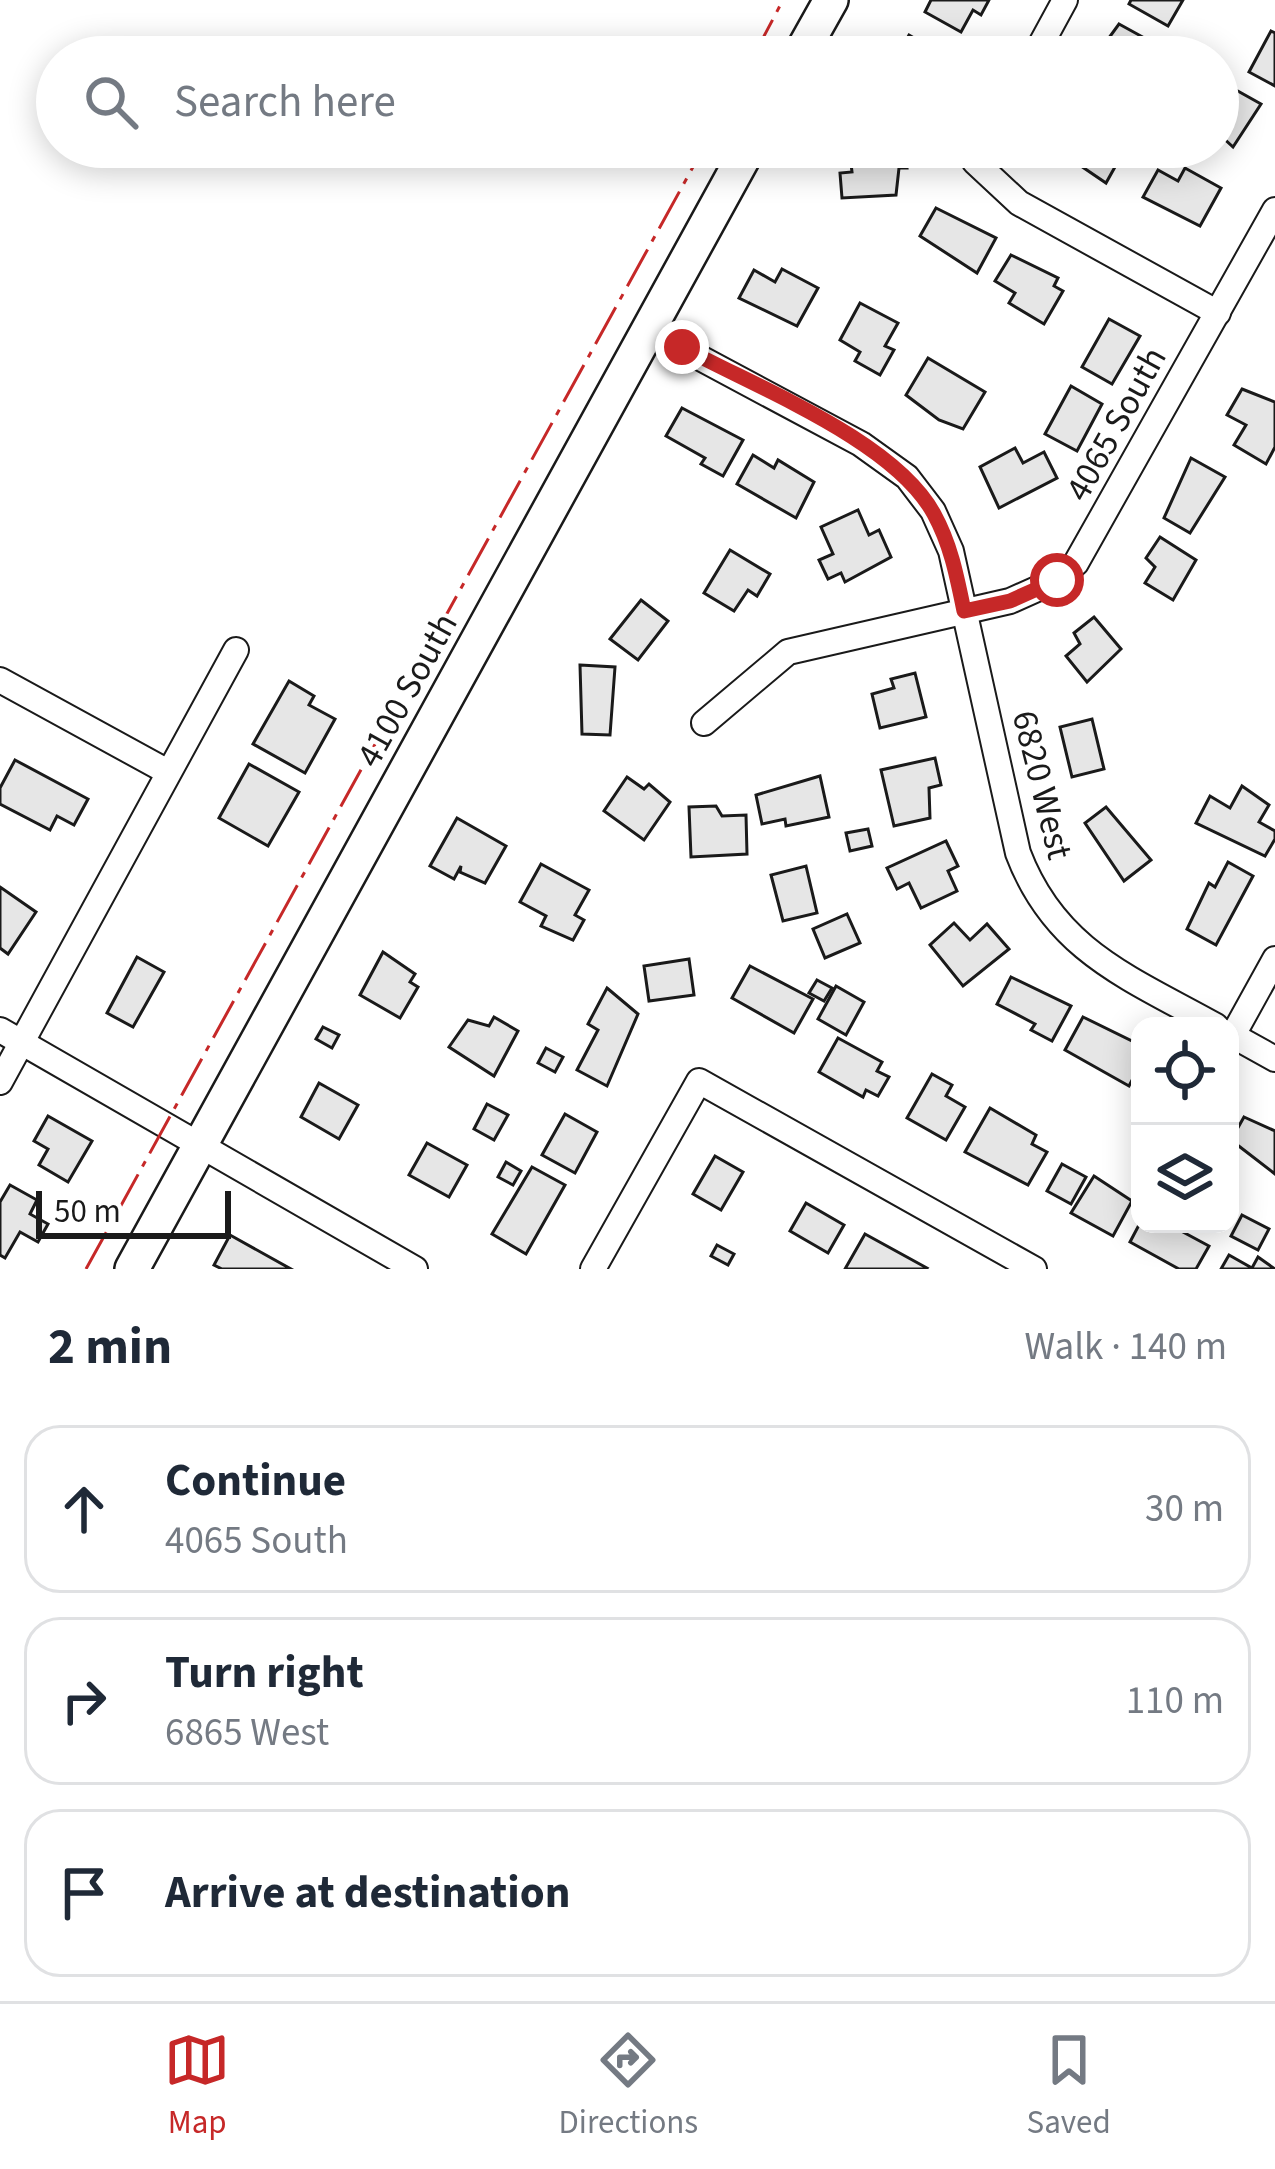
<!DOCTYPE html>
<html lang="en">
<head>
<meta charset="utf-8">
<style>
	body { margin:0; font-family:"Source Sans 3",sans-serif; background:#f2f2f3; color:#1f2937 }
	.controls { position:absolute; right:36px; bottom:36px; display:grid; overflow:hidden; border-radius:24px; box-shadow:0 6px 30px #0003 }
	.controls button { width:108px; height:108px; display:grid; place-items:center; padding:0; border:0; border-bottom:3px solid #e0e1e3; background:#fff; color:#1f2937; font:60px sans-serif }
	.scale { position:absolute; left:36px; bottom:30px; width:195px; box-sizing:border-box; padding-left:12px; border:6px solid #1a1a1a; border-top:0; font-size:33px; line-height:42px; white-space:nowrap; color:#1a1a1a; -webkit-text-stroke:9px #fff; paint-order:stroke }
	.stop { position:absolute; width:36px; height:36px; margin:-27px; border:9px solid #c62828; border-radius:50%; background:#fff }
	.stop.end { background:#c62828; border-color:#fff; box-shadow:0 3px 12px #0008 }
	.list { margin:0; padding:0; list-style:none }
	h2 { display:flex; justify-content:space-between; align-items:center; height:156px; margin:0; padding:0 48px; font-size:51px }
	h2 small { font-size:39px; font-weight:400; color:#747a83 }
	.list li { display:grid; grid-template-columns:78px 1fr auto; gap:36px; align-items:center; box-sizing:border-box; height:168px; margin:0 24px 24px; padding:0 24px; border:3px solid #e0e1e3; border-radius:36px }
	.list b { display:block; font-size:45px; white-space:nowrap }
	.list p { margin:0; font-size:39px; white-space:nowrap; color:#747a83 }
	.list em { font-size:39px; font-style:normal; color:#747a83 }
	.icon { flex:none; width:66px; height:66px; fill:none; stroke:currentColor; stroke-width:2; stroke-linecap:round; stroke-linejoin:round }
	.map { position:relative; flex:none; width:1275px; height:1269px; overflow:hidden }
	.search { position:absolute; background:#fff; box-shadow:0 6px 30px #0003; left:36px; right:36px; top:36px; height:132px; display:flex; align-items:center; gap:30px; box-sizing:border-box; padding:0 42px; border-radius:66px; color:#747a83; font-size:45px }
	.sheet { height:732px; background:#fff }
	nav { display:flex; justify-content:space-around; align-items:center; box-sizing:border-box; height:168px; border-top:3px solid #e0e1e3; background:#fff; font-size:33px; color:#747a83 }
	nav a { display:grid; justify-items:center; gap:6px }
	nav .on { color:#c62828 }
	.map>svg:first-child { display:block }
</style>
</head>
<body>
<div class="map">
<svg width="1275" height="1269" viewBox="0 0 1275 1269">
	<rect width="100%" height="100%" fill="#fff"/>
	<g fill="#e6e6e6" stroke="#1a1a1a" stroke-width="3">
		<path d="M931,0h58l-8,15 -8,-5 -12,22 -36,-20z"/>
		<path d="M1131,0h52l-15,26 -39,-22z"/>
		<path d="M1119,24l40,22 -6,11h-58z"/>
		<path d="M1271,31l4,2v53l-26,-14z"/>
		<path d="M909,35l34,20 -1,2 -45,-1z"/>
		<path d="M1236,90l25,14 -28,43 -15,-14v-39l12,7z"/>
		<path d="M849,147h56l2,21h-8l-3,27 -54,3 -2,-25 12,-1z"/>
		<path d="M1053,147h69l3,2 -19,34z"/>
		<path d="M1185,168l36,20 -21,38 -57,-29 15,-27 20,11z"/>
		<path d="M936,208l60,30 -19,35 -57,-37z"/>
		<path d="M1011,255l47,23 -4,8 9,5 -19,33 -35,-21 6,-10 -20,-12z"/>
		<path d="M782,269l36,19 -21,38 -58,-28 15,-28 21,12z"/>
		<path d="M860,303l38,20 -13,23 9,4 -14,25 -25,-14 5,-9 -20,-12z"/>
		<path d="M1109,319l31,17 -28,48 -30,-17z"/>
		<path d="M928,358l57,34 -22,37 -24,-9 -33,-25z"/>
		<path d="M1071,386l31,18 -25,47 -32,-17z"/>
		<path d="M1242,389l33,13v45l-9,17 -32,-19 12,-20 -19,-10z"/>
		<path d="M682,408l61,32 -20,36 -22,-12 4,-6 -39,-22z"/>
		<path d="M1015,448l8,15 21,-11 13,26 -58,30 -19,-41z"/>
		<path d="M753,455l21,13 4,-8 36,22 -18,36 -59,-34z"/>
		<path d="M1191,458l34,19 -35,56 -26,-15z"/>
		<path d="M858,510l11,25 10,-5 12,27 -46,25 -4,-9 -13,6 -9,-19 14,-6 -12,-27z"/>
		<path d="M1160,537l36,23 -23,40 -28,-17 10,-16 -9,-9z"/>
		<path d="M730,550l40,24 -13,22 -9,-6 -14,21 -30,-18z"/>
		<path d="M641,600l27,21 -30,39 -28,-21z"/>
		<path d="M1094,617l27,32 -34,33 -21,-26 14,-12 -6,-11z"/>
		<path d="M580,665l35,2 -5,68 -28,-1z"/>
		<path d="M915,673l11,44 -46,11 -8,-34 22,-6 -3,-9z"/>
		<path d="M289,681l25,15 -5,9 26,14 -30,54 -52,-29z"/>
		<path d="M1092,719l12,50 -32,8 -12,-50z"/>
		<path d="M935,758l6,27 -12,3 1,30 -36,8 -13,-56z"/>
		<path d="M15,760l73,39 -14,26 -17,-9 -7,14 -50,-26v-16z"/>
		<path d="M249,764l50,28 -31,54 -49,-28z"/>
		<path d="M820,776l9,41 -43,9 -1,-7 -23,5 -6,-29z"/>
		<path d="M627,777l17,12 5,-5 21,18 -26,38 -40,-29z"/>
		<path d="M1242,786l27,19 -10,17 16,9v8l-10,17 -69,-33 14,-27 20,12z"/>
		<path d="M716,806l6,10 24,-1 1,39 -56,3 -2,-50z"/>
		<path d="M1106,807l45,53 -27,21 -39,-58z"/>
		<path d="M457,818l49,28 -21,37 -25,-11 1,-6 -7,13 -24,-13z"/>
		<path d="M868,829l4,17 -22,5 -4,-18z"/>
		<path d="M946,841l12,25 -10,5 9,20 -36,17 -12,-25 -12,6 -10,-21z"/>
		<path d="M1228,862l25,14 -37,69 -29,-16 22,-46 6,4z"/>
		<path d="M541,864l48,26 -14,25 9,5 -11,20 -32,-14 5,-10 -26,-14z"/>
		<path d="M806,866l11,47 -34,8 -12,-46z"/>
		<path d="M0,887l36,25 -28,42 -8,-6z"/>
		<path d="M847,914l13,29 -35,15 -12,-29z"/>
		<path d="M954,923l16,17 17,-16 22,25 -46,37 -33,-41z"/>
		<path d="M383,952l32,22 -5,8 8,5 -18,31 -40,-23z"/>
		<path d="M137,957l27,15 -31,55 -26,-14z"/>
		<path d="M689,959l5,36 -45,6 -5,-35z"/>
		<path d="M750,966l63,33 -19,34 -62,-35z"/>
		<path d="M1011,977l60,29 -19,35 -21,-11 4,-6 -38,-20z"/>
		<path d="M817,980l15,8 -8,13 -15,-8z"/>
		<path d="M836,986l28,16 -18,33 -28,-16z"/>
		<path d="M607,988l31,26 -31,72 -30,-16 21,-40 -10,-6z"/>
		<path d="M494,1017l24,14 -24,45 -45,-29 19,-27 21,6z"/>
		<path d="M1083,1017l57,28v20l-11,21 -64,-36z"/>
		<path d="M323,1027l16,8 -7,13 -16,-9z"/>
		<path d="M838,1038l44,24 -5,9 12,6 -11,19 -12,-6 -3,7 -44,-25z"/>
		<path d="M546,1048l17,9 -8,15 -17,-9z"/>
		<path d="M932,1074l20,11 -6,11 19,11 -19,33 -39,-22z"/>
		<path d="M319,1083l39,22 -19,34 -38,-22z"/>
		<path d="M487,1104l21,11 -14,25 -20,-11z"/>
		<path d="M990,1108l46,27 -4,9 15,8 -19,33 -63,-33z"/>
		<path d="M565,1114l32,18 -22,41 -33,-18z"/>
		<path d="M48,1116l44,25 -24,41 -29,-17 9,-16 -14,-8z"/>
		<path d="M1244,1117l31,14v43l-44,-34z"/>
		<path d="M427,1143l40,22 -18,32 -40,-22z"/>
		<path d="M715,1156l28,16 -22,38 -28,-16z"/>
		<path d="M506,1162l15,9 -8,14 -15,-8z"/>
		<path d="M1062,1164l24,13 -15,27 -24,-13z"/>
		<path d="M532,1167l33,18 -39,69 -34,-20z"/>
		<path d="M1094,1176l38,25 -19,35 -42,-23z"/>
		<path d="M10,1185l27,15 -7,14 18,10 -10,18 -18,-10 -15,26 -5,-3v-53z"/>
		<path d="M806,1203l38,22 -16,28 -38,-22z"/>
		<path d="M1242,1215l27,14 -11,21 -27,-14z"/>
		<path d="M1140,1223l28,1 41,22 -13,23h-17l-49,-27z"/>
		<path d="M865,1234l62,34 -1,1h-81z"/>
		<path d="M230,1235l61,34h-69l-8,-4z"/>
		<path d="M717,1245l17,9 -6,11 -17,-9z"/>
		<path d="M1229,1255l23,13 6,-11 17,12h-54z"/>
	</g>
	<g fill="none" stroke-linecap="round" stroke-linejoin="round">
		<g stroke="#1a1a1a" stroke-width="28">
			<g id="street">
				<path d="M1034,57l31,-57"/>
				<path d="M984,147l-9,15 44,41 199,110"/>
				<path d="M648,330l213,114 46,33 26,34 18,40 67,302c37,98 112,125 198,173"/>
				<path d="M0,680l168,92"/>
				<path d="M704,723l84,-71 222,-51 47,-21 19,-17 199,-353"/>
				<path d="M0,1030l415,239"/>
				<path d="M1230,1034l45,25"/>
				<path d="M1233,1035l42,-76"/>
				<path d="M0,1082l236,-432"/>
				<path d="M593,1269l106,-188 335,188"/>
			</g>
		</g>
		<g stroke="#1a1a1a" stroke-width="38">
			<g id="secondary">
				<path d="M799,57l32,-57"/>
				<path d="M132,1269l617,-1122"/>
			</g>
		</g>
		<use href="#street" stroke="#fff" stroke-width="24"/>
		<use href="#secondary" stroke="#fff" stroke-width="33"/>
		<g stroke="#c62828" stroke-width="3" stroke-dasharray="42 9 6 9" stroke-linecap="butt">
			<path d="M753,57l30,-57"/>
			<path d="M86,1269l618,-1122"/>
		</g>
	</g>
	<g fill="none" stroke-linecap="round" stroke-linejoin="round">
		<path stroke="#c62828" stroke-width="15" d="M682,347c73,40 212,93 252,167 17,31 23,63 30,97l46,-10 47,-21"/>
	</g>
	<g text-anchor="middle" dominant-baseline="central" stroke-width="9" stroke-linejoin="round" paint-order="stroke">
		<g font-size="36" fill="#1a1a1a" stroke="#fff">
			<text transform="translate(1116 424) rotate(-61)">4065 South</text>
			<text transform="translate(407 690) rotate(-61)">4100 South</text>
			<text transform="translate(1042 785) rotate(76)">6820 West</text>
		</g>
	</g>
</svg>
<div class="controls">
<button><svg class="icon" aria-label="locate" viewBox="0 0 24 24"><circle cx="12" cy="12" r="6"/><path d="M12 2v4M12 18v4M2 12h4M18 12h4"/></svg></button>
<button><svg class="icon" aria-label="layers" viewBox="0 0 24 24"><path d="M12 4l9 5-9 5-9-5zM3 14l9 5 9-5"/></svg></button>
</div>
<div class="scale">50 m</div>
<div class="stop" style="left:1057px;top:580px"></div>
<div class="stop end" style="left:682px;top:347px"></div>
<div class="search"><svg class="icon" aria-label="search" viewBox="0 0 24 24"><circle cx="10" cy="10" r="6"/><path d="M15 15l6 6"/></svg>Search here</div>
</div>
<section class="sheet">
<h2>2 min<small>Walk · 140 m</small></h2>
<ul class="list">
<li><svg class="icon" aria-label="ahead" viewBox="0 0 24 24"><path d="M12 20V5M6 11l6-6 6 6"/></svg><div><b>Continue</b><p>4065 South</p></div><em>30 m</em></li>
<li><svg class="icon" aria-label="right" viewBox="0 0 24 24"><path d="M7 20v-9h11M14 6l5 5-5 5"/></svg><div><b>Turn right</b><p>6865 West</p></div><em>110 m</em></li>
<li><svg class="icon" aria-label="arrive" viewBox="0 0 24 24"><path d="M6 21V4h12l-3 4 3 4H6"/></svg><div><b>Arrive at destination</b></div></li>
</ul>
</section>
<nav>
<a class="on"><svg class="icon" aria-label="map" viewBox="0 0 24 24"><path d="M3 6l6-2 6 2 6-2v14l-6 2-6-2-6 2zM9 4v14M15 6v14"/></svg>Map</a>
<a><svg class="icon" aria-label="directions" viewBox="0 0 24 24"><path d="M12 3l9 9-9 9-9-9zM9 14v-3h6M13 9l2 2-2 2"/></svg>Directions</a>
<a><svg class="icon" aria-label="saved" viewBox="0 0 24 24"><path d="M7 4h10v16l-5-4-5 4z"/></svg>Saved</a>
</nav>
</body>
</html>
